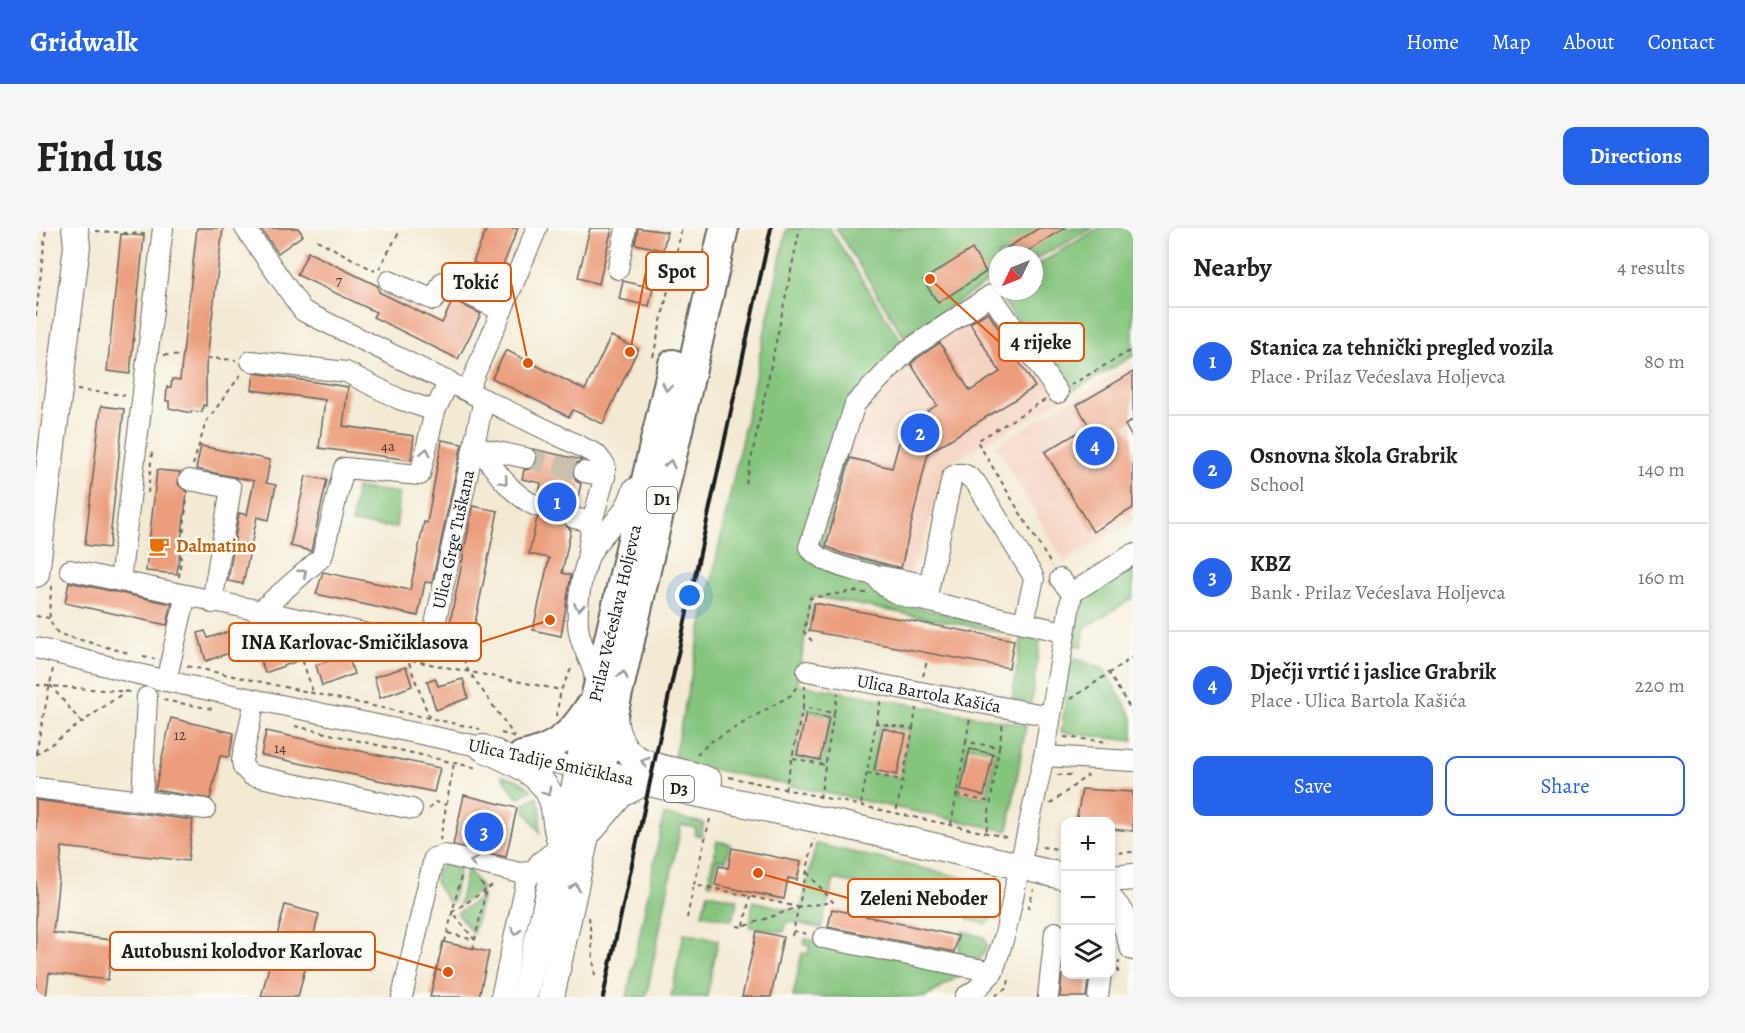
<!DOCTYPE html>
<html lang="en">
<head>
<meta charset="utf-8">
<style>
	body { margin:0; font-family:Alegreya,serif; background:#f6f6f6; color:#202124 }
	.controls { position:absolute; right:18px; bottom:18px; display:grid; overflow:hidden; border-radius:12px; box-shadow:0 3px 9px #0003 }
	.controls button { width:54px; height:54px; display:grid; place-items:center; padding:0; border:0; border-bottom:2px solid #e0e0e0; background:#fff; color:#202124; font:30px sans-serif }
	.compass { position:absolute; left:953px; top:18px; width:54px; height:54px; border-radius:50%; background:#fff; box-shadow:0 3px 9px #0003; rotate:227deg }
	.you { position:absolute; left:654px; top:368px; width:21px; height:21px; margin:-15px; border:4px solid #fff; border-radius:50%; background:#1a73e8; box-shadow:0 0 0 9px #1a73e833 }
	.badge { display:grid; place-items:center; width:39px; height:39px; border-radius:50%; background:#2563eb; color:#fff; font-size:20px; font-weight:700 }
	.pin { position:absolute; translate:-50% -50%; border:3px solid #fff; box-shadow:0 2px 6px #0006 }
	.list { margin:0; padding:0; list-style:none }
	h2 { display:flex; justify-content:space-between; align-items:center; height:78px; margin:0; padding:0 24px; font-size:26px }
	h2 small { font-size:20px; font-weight:400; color:#757577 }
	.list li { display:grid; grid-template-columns:39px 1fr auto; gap:18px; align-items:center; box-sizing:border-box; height:108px; padding:0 24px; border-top:2px solid #e0e0e0 }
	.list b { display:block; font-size:22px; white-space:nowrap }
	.list p { margin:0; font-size:20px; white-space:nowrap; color:#757577 }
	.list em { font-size:20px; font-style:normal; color:#757577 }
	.actions { display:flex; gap:12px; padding:18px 24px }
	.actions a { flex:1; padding:14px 0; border:2px solid #2563eb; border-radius:12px; text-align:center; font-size:21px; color:#2563eb }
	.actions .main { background:#2563eb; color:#fff }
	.icon { flex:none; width:33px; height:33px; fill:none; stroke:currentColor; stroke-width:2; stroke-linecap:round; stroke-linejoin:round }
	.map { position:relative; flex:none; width:1097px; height:769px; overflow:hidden; border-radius:12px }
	header { display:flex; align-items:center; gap:36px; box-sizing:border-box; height:84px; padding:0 30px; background:#2563eb; color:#fff }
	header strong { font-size:28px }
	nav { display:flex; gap:33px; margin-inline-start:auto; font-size:21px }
	.intro { display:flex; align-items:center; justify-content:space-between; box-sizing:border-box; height:144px; padding:0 36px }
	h1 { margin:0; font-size:42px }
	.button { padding:15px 27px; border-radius:12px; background:#2563eb; color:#fff; font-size:21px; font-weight:700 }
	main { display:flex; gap:36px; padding:0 36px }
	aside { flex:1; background:#fff; border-radius:12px; box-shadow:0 3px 9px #0003 }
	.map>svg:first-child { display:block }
</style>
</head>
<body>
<header>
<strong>Gridwalk</strong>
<nav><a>Home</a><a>Map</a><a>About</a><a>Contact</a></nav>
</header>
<div class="intro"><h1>Find us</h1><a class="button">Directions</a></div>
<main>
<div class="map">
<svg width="1097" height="769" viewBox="0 0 1097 769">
	<rect width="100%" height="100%" fill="#fdfcf7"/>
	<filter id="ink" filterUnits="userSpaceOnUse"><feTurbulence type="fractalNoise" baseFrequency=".0167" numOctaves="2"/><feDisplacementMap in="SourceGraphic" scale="12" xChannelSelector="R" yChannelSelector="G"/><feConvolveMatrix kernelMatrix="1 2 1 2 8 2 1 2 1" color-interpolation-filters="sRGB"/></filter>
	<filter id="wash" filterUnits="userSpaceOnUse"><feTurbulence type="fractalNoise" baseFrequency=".008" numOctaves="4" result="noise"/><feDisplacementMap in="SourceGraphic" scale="24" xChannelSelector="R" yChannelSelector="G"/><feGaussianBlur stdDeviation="1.35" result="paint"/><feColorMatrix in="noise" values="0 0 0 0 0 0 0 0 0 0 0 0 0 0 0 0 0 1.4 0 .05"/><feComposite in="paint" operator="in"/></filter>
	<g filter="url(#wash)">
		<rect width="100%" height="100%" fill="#f3ead3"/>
		<g fill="#f4d3c1">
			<path d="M955,57l71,115 -110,61 -43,117 -93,-30 27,-142z"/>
			<path d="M1097,135v158l-69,40 -69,-116z"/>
		</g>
		<g fill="#84c47d" stroke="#50704c" stroke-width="1.5" fill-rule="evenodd">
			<path d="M751,0h42l85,133 -55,48 -38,142 64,18 -5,30 161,37 -10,67 -19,-4 10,-63 -210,-40 -15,88 229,41 -18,106 -335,-70zM768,483l27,5 -9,46 -27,-6zM845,498l28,5 -10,47 -27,-6zM932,518l27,5 -9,47 -27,-6z"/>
			<path d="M800,0h257l-59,32v-5h-36v20l-94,62z"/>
			<path d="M1063,0h34v128l-67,39 -70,-105 38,1v-24z"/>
			<path d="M320,260l44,5 -4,35 -44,-5z"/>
			<path d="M1097,340v30l-48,29 -3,20 -14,-4 8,-39z"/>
			<path d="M1029,427l39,14 29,49v23l-72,-9 5,-34 -6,-1z"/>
			<path d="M466,547l16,5 14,10 -12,7h-4z"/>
			<path d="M501,568l4,14 -1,22 -16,-23 1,-6z"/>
			<path d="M628,587l40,8 -3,13 -6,-1 1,-7 -15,-3 -35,172h-19z"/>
			<path d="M681,613l13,3 -4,17 -8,-2 -6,25 -4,-1z"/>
			<path d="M780,616l179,41c6,16 3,26 -8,39l-19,-5 2,-11 -136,-29 -13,49 -34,-7 -3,11 -34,-5 3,-26 47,11z"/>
			<path d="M409,636h15l-7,38 -6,-1 -12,-19 1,-10z"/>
			<path d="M431,639l15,22 -23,16z"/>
			<path d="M672,665l30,6 -6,21 -30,-6z"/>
			<path d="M446,669v1l-9,35 -16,-20z"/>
			<path d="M927,703l21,6 3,9 -9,17 -21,-6z"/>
			<path d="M648,705l34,7 -11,57h-36z"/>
			<path d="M769,711l162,32 -41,26h-133l9,-44 6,1 2,-8 -6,-1z"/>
		</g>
		<g id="blocks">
			<g fill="#eb9d7b">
				<path d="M161,0h26l-17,139v39l-3,-1 -1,7 -11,-1v2l-22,-5v-7h-3l1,-14h4l1,-8 8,1z"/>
				<path d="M224,0h38l5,7 -25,18z"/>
				<path d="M451,0h31l-18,45 -27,-11z"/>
				<path d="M554,0h22l-13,56 -21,-6z"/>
				<path d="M602,0l29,4 -4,18 -28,-6z"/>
				<path d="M1003,0h26l-43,27h-11l-4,-7z"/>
				<path d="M85,6l23,2 -14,138 -23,-3z"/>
				<path d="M936,21l14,23 -48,31 -15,-23z"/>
				<path d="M272,24l70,34 1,6 63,31 11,-23 28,14 -23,45 -85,-42 3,-5 -79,-37z"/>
				<path d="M587,53l30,7 -4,18 -30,-7z"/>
				<path d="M952,84l47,75 -107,66 -27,115 -60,-15 -15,-7 24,-88 42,10 7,-25 25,-15 4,-17 9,-6 -26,-41 5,-5 24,-16 30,48 30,-19 -30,-49z"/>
				<path d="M575,108l27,13 -35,75 -30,-14 -4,7 -77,-39 14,-28 79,40z"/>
				<path d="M1097,144v48l-8,5 8,14v69l-40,24 -48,-80 44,-26 -12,-21z"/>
				<path d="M218,145l94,14 -5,39 71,10 -3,24 -92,-12 6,-48 -73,-10z"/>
				<path d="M65,178l23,3 -15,139 -24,-3z"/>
				<path d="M406,212l20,4 -30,139 -7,-1 -7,34 -102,-22 7,-22 87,18 14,-68 3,1z"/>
				<path d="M165,218l69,14 -4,23 10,2 -7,35 -12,-3 -14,67 -15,-3 11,-68 8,2 7,-34 -58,-12z"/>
				<path d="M497,221l49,11 -7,4 -3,6 4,11 5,3 -5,22 -10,4 -4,6 4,10 5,4 -9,43 9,2 -10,61 -28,-6 16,-72 -20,-4 8,-36 6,-2 5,-10 -2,-7 -7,-5 2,-11 -19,-4 2,-9 6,-1 8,-8z"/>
				<path d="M121,242l23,2 -2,12 9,8 -10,82 -31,-3z"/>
				<path d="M270,248l21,4 -16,71 -21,-5z"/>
				<path d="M437,278l25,5 -24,117 -24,-5z"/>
				<path d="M33,354l103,22 -5,21 -102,-22z"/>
				<path d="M778,375l200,37 -5,28 -200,-37z"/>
				<path d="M197,402l5,20 -32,11 -8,-28 7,-2 3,7z"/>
				<path d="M255,414l6,19 -32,12 -7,-21z"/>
				<path d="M312,427l6,19 -32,12 -6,-21z"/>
				<path d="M370,439l6,19 -32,12 -6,-21z"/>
				<path d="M399,450l3,8 25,-7 5,19 -32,12 -9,-29z"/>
				<path d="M770,485l23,5 -9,42 -23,-5z"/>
				<path d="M135,490l63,15 -5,24 -9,-1 -10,43 -55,-9z"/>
				<path d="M847,500l23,6 -9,41 -23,-5z"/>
				<path d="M230,503l174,37 -6,24 -173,-37z"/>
				<path d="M934,521l23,5 -9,42 -23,-6z"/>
				<path d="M1046,561l51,3v39l-23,-2v-7h-34z"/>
				<path d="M428,567l53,13 -11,49 -53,-12z"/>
				<path d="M0,572l157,20 -5,41 -126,-14 -9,86 59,7 -4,40 -59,-7 -3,24h-10z"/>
				<path d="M696,620l69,14 -4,18 -9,-2 -4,21 -69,-14 4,-19 9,2z"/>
				<path d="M249,677l34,9 -21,83h-37z"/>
				<path d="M796,681l126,27 -4,16 -126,-25z"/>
				<path d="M721,703l26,6 -12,60h-29z"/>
				<path d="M407,714l46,10 -10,45h-49z"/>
				<path d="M1026,747h27l-3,22h-26z"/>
			</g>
		</g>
	</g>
	<g filter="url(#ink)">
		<use href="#blocks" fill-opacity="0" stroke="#67645c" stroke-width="1.5"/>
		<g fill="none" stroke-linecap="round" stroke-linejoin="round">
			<g stroke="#c8c1ae" stroke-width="20" stroke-dasharray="20 10" stroke-linecap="butt">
				<path d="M490,230l58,14"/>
				<path d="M500,278l38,12"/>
			</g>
			<g stroke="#67645c" stroke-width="22">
				<g id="minor">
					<path d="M209,0l58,83 293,143 9,11v11l-13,46 -6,44"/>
					<path d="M582,41l8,-41"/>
					<path d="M353,53l45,19 9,-18 59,29"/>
					<path d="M215,133l95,11 53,27 36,12"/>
					<path d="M432,162l69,-162"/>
					<path d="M438,219l52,11"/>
					<path d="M444,220c15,23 31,46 56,58"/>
					<path d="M548,244l21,4"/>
					<path d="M153,252l42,8 -19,115"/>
					<path d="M538,290l18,4"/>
					<path d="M34,342l50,11 43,-353"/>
					<path d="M840,349c14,18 29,20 50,24"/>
					<path d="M1024,351l12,14"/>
					<path d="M84,353l66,14"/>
					<path d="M893,357c-30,-7 -103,-13 -120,-38l46,-143 53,-54 83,-55 67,98"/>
					<path d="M223,384l63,-55 22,-89 76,7 15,-64 14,-30"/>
					<path d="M988,394l10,-43 -2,-5 -56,-91c-7,-7 -14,-13 -24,-6l-26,124 138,31"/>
					<path d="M0,420l130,33 331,69"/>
					<path id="s1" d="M771,443l243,45"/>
					<path id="s2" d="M130,453l20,-86 244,52 54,-248"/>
					<path d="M560,455c-2,-18 -12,-30 -16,-47 -6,-21 1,-63 10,-82 15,-27 34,-34 43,-65"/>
					<path d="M219,472l-13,60 1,7 8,8 161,34"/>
					<path d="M1008,528l89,5"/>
					<path d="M490,529l53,11"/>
					<path d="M0,560l106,13 5,-104"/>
					<path d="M106,573l63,8"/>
					<path d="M787,710l170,34"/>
					<path d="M366,769l32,-139 11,-3 75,18 11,-1"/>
					<path d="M465,769l26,-117 13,-18 21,-16"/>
					<path d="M929,769l12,-8 16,-17 12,-38 39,-178 28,-163 61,-39"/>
					<path d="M1012,769l7,-65"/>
					<path d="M1062,769l3,-23"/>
				</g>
			</g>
			<g stroke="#67645c" stroke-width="28">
				<g id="major">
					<path d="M0,346l41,-328 -2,-18"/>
					<path d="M578,488c4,58 54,47 95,65"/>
					<path d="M447,520c25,12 60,24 69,52 4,12 3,25 7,37"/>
					<path d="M556,601l29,-35 24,-12"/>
					<path d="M1074,651l23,-2"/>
					<path d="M1074,672l13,16 10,31"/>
					<path d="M488,769l55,-229 255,55 232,54"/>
					<path d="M515,769l49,-225"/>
				</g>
			</g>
			<g stroke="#67645c" stroke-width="32">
				<g id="highway">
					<path d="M486,528c31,-6 49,-20 66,-47"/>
					<path id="s3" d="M543,540l94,-404"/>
					<path d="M564,544l124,-544"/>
				</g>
			</g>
			<g stroke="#67645c" stroke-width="2" stroke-dasharray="4.5 4.5" stroke-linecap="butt">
				<path d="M60,3l48,3v-6"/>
				<path d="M281,12l58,31"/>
				<path d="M343,41l20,-37"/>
				<path d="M0,88l10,-88"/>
				<path d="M128,127l19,1"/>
				<path d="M617,129l29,-129"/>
				<path d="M171,130l29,2"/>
				<path d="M1035,157l62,-36"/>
				<path d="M41,162l48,5"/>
				<path d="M1009,172l-68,41 75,125"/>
				<path d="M157,237l13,-43 36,-49"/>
				<path d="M710,256l54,-256"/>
				<path d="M112,265l4,-41"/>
				<path d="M143,349l8,-80"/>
				<path d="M16,358c-2,18 -7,35 7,48l69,19"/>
				<path d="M0,388l13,2"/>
				<path d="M258,407l19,57"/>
				<path d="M414,408l7,9 11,25 47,67"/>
				<path d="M776,413l-8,-9 6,-34 45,-7 14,3"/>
				<path d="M349,427l176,35"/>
				<path d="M107,429l12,2"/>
				<path d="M373,435l20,54"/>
				<path d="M151,438l293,63"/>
				<path d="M1072,444l25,41"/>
				<path d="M887,448l4,-15"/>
				<path d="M0,457l95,7"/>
				<path d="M14,457l32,38"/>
				<path d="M1035,471l62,-42"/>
				<path d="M127,472l50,9"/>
				<path d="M767,479l2,-21"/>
				<path d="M798,485l4,-20"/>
				<path d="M520,488l5,-26 12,-25"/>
				<path d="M840,495l5,-24"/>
				<path d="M259,498l182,42"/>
				<path d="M877,501l3,-21"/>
				<path d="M465,505l14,4"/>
				<path d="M1028,509l45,5"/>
				<path d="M930,514l4,-24"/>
				<path d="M963,519l4,-24"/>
				<path d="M0,525l17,-84"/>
				<path d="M0,527l90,-64"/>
				<path d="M661,527l12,-12 82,-48 8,-12"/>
				<path d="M757,530l32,7"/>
				<path d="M831,545l35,7"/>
				<path d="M1021,547h15"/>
				<path d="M693,549l281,61"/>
				<path d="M749,562l18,-83 31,6 -14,85"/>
				<path d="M921,567l34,7"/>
				<path d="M825,576l15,-81 37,6 -17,84"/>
				<path d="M1014,576l38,-29"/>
				<path d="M393,581l6,-7 11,3"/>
				<path d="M674,591l-16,65 104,23"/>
				<path d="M915,597l15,-83 33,5 -13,86"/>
				<path d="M404,612l14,-77"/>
				<path d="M1006,619l24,3"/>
				<path d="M1074,625l23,-1"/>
				<path d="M992,681l6,-20"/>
				<path d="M553,689l6,59"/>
				<path d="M651,690l7,-34"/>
				<path d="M701,698l6,1 55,-20 35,-5 -27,-31"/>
				<path d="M708,698l6,-30"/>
				<path d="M757,703l15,3"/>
				<path d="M412,705l26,7"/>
				<path d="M756,708l22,-97"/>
				<path d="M439,712l-23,-28 34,-22 -6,-9"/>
				<path d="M409,714l16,-65"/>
				<path d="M437,721l13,-59 8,-5"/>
				<path d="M1082,745l1,-13"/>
				<path d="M959,768l12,-8 3,-12"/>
			</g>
			<use href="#minor" stroke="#fff" stroke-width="20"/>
			<use href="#major" stroke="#fff" stroke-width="26"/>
			<use href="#highway" stroke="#fff" stroke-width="28"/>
			<path stroke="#1c1c1c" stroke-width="4" d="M567,769l168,-769"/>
		</g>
		<defs><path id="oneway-chevron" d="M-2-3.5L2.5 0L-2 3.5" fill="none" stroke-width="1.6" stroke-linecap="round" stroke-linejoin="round" transform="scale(1.5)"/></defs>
		<g stroke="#999">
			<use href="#oneway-chevron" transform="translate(631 159) rotate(104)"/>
			<use href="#oneway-chevron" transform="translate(390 224) rotate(-77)"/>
			<use href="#oneway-chevron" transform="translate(634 236) rotate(-77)"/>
			<use href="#oneway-chevron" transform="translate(468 253) rotate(49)"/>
			<use href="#oneway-chevron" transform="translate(267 345) rotate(-41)"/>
			<use href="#oneway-chevron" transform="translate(543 379) rotate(97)"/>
			<use href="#oneway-chevron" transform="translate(587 447) rotate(-77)"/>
			<use href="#oneway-chevron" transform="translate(609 534) rotate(-162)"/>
			<use href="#oneway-chevron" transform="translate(511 564) rotate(60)"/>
			<use href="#oneway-chevron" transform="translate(438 634) rotate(-167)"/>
			<use href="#oneway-chevron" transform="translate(539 659) rotate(-78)"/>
			<use href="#oneway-chevron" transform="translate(480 703) rotate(103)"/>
		</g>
	</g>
	<defs>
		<g id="cafe-bare" transform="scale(1.62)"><path d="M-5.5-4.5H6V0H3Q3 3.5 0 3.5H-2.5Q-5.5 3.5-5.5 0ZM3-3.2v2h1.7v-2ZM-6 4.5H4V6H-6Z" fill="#e8710a" stroke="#fdfcf7" stroke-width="2.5" paint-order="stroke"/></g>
	</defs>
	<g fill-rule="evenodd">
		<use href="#cafe-bare" x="123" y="318"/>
	</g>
	<g text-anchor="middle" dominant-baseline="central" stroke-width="5" stroke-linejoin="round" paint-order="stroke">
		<g font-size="15" fill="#503c34">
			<text x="303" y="53">7</text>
			<text x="352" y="218">4a</text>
			<text x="144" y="507">12</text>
			<text x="244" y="520">14</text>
		</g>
		<g fill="#fdfcf7" stroke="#605f5e" stroke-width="1.5">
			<rect x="611" y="259" width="30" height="26" rx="4.5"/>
			<rect x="628" y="548" width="30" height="26" rx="4.5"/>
		</g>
		<g font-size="16" font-weight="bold" fill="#1c1c1c">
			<text x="626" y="272">D1</text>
			<text x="643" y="561">D3</text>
		</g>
		<g font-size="18" fill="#1c1c1c" stroke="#fdfcf7">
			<text stroke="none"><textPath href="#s2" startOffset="448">Ulica Grge Tuškana</textPath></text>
			<text stroke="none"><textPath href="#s3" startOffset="159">Prilaz Većeslava Holjevca</textPath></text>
			<text stroke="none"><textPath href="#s1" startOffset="124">Ulica Bartola Kašića</textPath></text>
			<text transform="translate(515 534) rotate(12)">Ulica Tadije Smičiklasa</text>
		</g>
		<g font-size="18" font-weight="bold" fill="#c56008" stroke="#fdfcf7" text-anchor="start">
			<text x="140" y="318">Dalmatino</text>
		</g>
	</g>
	<path fill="none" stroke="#de560d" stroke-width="2" d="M594 124L610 43M492 135L475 54M894 51L963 114M514 392L445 414M722 645L812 670M412 744L339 723"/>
	<g fill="#de560d" stroke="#fdfcf7" stroke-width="2">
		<circle cx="594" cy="124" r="6"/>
		<circle cx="492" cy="135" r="6"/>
		<circle cx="894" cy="51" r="6"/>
		<circle cx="514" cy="392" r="6"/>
		<circle cx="722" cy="645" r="6"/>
		<circle cx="412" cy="744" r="6"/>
	</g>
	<g fill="#fdfcf7" stroke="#de560d" stroke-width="2">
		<rect x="610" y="24" width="62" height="38" rx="6"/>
		<rect x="406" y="35" width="69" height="38" rx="6"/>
		<rect x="963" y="95" width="85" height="38" rx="6"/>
		<rect x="193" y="395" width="252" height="38" rx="6"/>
		<rect x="812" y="651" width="152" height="38" rx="6"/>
		<rect x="74" y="704" width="265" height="38" rx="6"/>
	</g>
	<g font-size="20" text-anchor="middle" font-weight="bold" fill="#1c1c1c">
		<text x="641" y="50">Spot</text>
		<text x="440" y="61">Tokić</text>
		<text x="1005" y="121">4 rijeke</text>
		<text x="319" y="421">INA Karlovac-Smičiklasova</text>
		<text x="888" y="677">Zeleni Neboder</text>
		<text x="206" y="730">Autobusni kolodvor Karlovac</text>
	</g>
</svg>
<div class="controls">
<button>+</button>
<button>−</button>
<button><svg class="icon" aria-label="layers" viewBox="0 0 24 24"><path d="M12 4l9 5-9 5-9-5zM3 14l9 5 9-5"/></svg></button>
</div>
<svg class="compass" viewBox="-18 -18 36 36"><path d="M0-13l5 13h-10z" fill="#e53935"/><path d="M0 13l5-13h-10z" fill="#757577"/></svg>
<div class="you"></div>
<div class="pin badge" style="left:521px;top:274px">1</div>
<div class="pin badge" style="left:884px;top:205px">2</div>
<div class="pin badge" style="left:448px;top:604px">3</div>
<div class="pin badge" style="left:1059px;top:218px">4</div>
</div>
<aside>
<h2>Nearby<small>4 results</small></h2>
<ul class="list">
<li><span class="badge">1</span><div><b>Stanica za tehnički pregled vozila</b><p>Place · Prilaz Većeslava Holjevca</p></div><em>80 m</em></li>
<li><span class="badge">2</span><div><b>Osnovna škola Grabrik</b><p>School</p></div><em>140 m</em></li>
<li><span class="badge">3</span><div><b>KBZ</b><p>Bank · Prilaz Većeslava Holjevca</p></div><em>160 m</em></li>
<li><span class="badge">4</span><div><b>Dječji vrtić i jaslice Grabrik</b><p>Place · Ulica Bartola Kašića</p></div><em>220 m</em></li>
</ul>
<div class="actions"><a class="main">Save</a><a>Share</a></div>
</aside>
</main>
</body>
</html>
